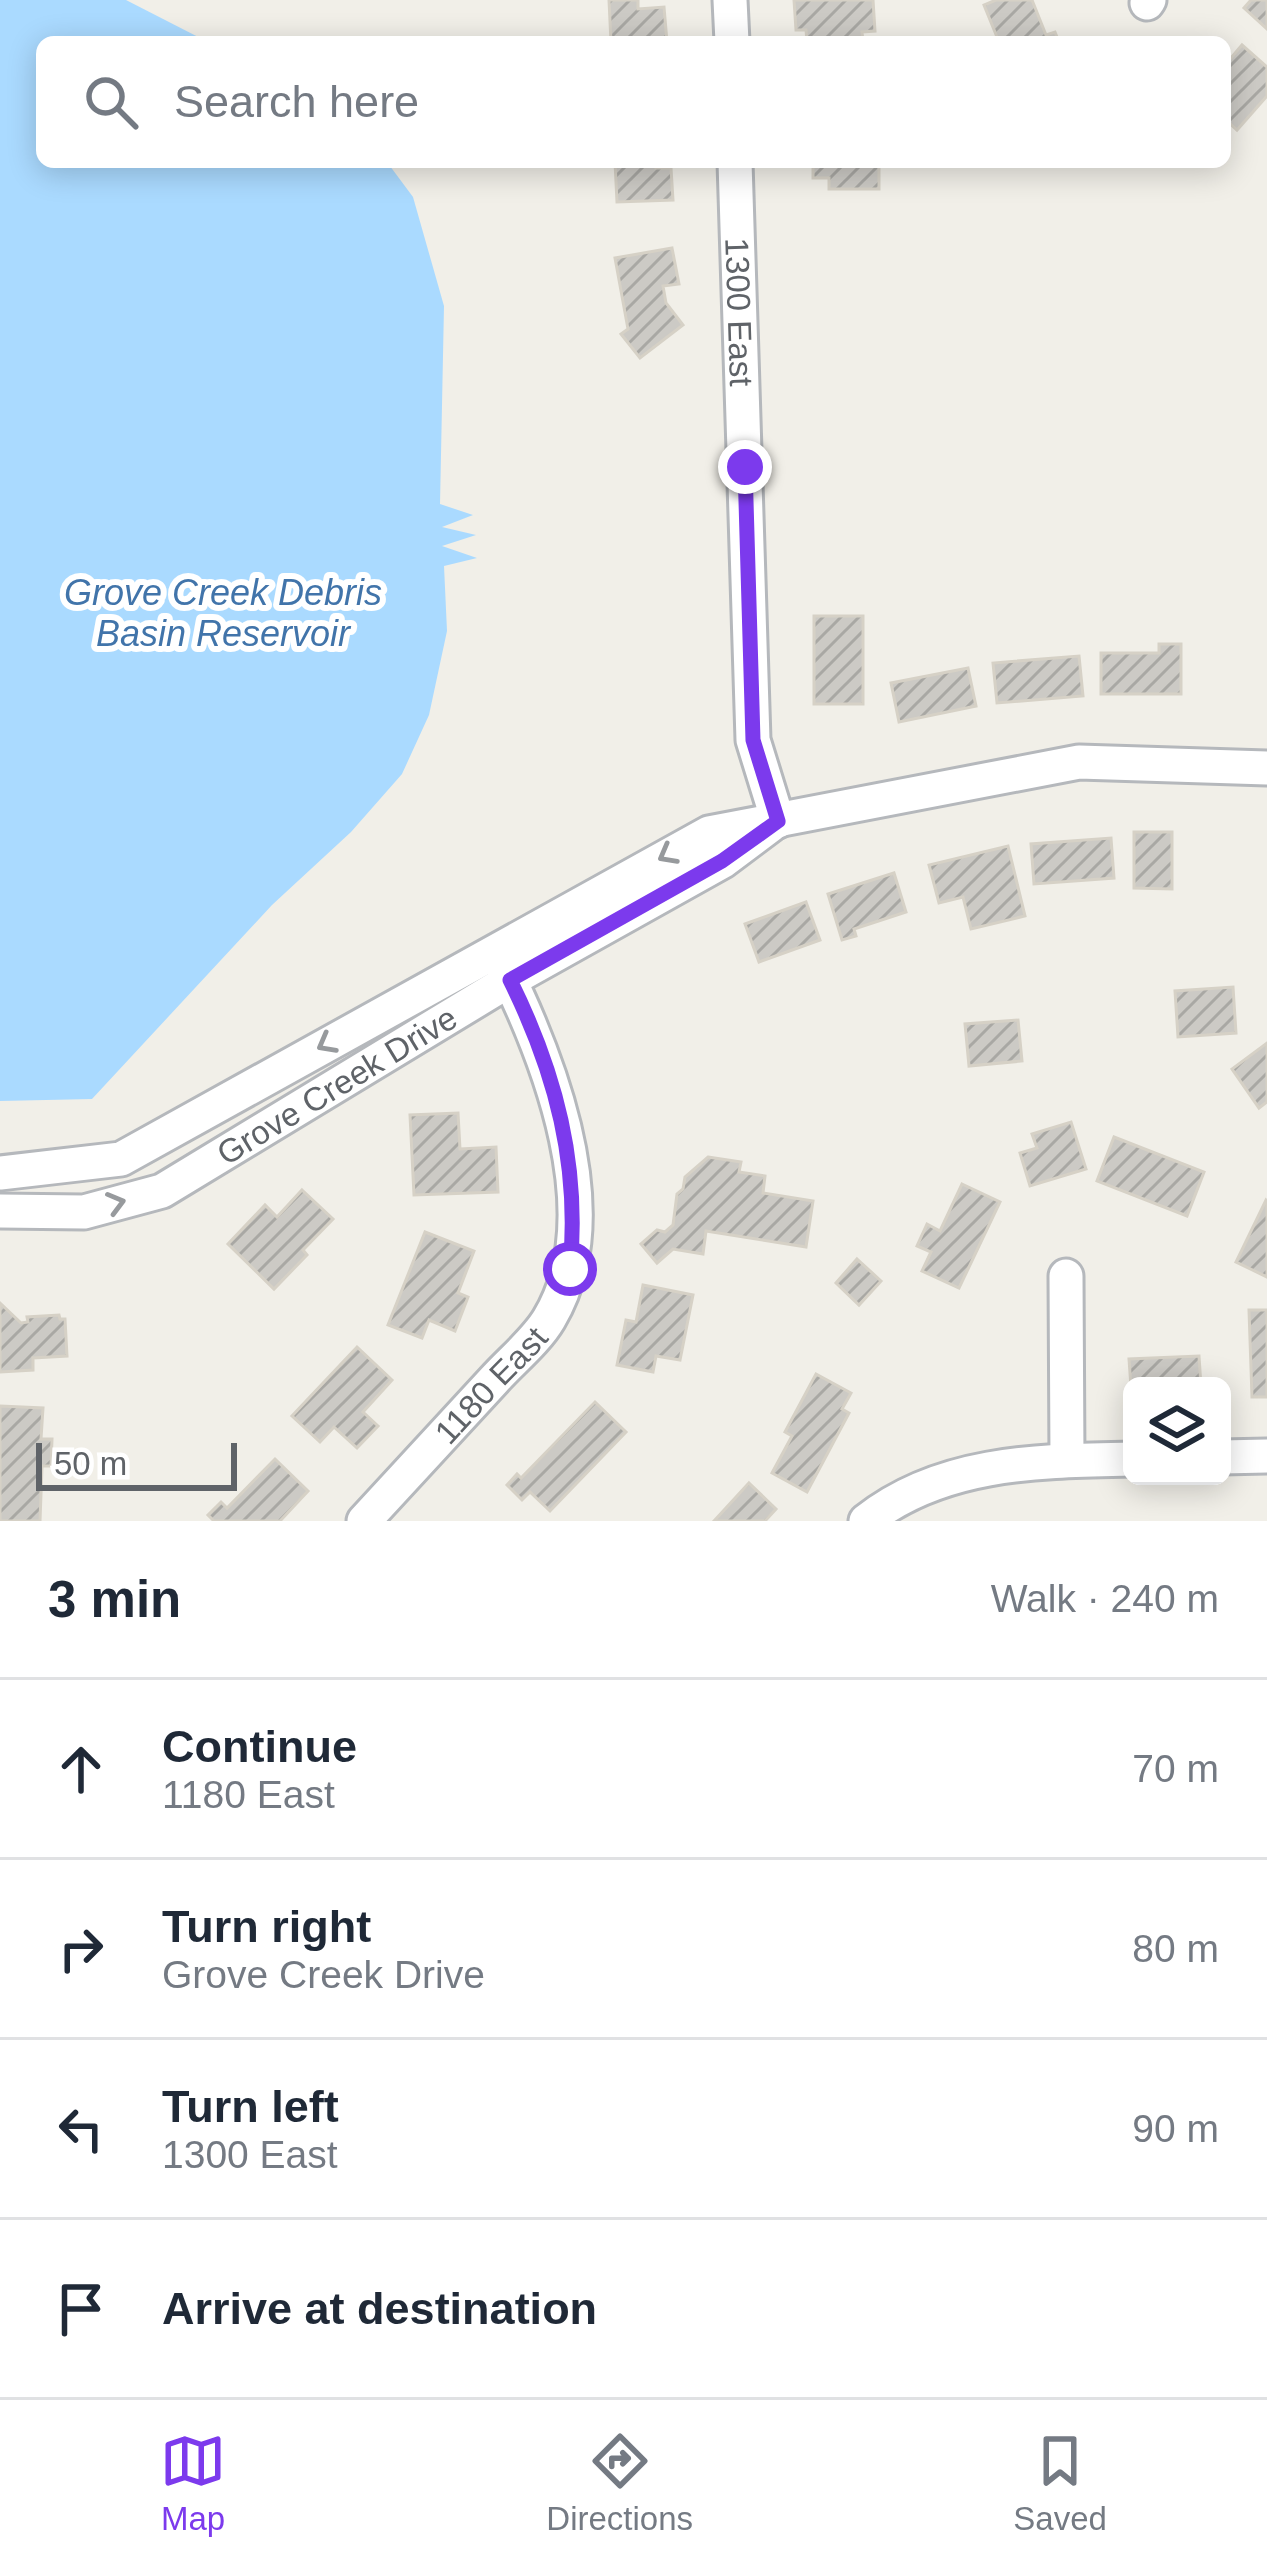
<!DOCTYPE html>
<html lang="en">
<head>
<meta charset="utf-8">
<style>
	body { margin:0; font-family:Arial,sans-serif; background:#f2f2f3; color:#1f2937 }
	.controls { position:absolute; right:36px; bottom:36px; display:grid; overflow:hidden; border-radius:18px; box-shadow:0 6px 30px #0003 }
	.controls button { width:108px; height:108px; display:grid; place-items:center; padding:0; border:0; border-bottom:3px solid #e0e1e3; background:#fff; color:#1f2937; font:60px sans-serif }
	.scale { position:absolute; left:36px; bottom:30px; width:201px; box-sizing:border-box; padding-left:12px; border:6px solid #5f6368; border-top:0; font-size:33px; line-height:42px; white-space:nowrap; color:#5f6368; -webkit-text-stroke:9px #fff; paint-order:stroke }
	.stop { position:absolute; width:36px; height:36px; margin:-27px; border:9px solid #7c3aed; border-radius:50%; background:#fff }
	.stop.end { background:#7c3aed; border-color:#fff; box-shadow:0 3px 12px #0008 }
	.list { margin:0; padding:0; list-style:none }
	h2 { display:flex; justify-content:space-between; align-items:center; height:156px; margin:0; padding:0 48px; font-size:51px }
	h2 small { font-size:39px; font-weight:400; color:#747a83 }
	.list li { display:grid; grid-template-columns:78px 1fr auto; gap:36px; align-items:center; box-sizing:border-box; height:180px; padding:0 48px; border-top:3px solid #e0e1e3 }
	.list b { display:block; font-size:45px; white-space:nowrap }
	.list p { margin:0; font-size:39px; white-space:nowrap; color:#747a83 }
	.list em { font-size:39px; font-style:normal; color:#747a83 }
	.icon { flex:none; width:66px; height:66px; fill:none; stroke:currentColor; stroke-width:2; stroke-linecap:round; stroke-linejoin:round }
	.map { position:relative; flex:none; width:1267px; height:1521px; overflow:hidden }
	.search { position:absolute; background:#fff; box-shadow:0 6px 30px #0003; left:36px; right:36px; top:36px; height:132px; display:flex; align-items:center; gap:30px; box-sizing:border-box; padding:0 42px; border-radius:18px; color:#747a83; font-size:45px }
	.sheet { height:876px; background:#fff }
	nav { display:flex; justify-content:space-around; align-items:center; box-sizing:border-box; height:168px; border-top:3px solid #e0e1e3; background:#fff; font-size:33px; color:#747a83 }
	nav a { display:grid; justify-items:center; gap:6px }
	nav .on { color:#7c3aed }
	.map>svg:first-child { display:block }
</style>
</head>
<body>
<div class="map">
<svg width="1267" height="1521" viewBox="0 0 1267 1521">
	<defs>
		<pattern id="building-hatch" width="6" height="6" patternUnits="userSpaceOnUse" patternTransform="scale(3)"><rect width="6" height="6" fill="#cccac5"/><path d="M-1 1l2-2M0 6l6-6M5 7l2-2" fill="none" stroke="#a9a8a4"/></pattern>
	</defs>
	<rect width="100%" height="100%" fill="#f1efe8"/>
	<path fill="#aadaff" d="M0,0h126l82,42h-166v120h345l26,35 31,109 -4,198 33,11 -31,12 34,8 -34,11 35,12 -33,8 3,65 -18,84 -27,59 -51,58 -79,73 -180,194 -92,2z"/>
	<g fill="url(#building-hatch)" stroke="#d6d1c6" stroke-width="3">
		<path d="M609,0h29v9l26,-2 3,35h-56z"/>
		<path d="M794,0h79l2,31 -13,1 1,10h-56l-1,-12h-10z"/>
		<path d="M996,0h36l14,35 9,-3 4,10h-60l-15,-37z"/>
		<path d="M1251,0h16v29l-23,-21z"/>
		<path d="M1242,45l25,22v29l-30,34 -12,-11v-54z"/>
		<path d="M615,162h41v6h15l2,32 -56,2z"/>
		<path d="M813,162h66v27h-50v-11h-16z"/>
		<path d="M672,248l7,36 -16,2 3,17 17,22 -43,33 -19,-24 7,-5 -13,-71z"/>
		<rect x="814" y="616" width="49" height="88"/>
		<path d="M1159,644h22v50h-80v-41h58z"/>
		<path d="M1079,656l4,40 -86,7 -4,-40z"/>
		<path d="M968,668l8,38 -77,16 -8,-39z"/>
		<path d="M1134,832h38v57l-38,-1z"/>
		<path d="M1111,838l3,40 -80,6 -3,-40z"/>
		<path d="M1008,846l17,70 -54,13 -8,-32 -24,6 -10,-38z"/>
		<path d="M894,873l12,39 -52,17 2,7 -14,4 -14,-46z"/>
		<path d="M806,902l14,38 -61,22 -14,-38z"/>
		<path d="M1233,987l3,46 -58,4 -3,-46z"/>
		<path d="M1018,1020l4,41 -53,5 -4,-42z"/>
		<path d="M1267,1043v59l-8,6 -27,-39z"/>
		<path d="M458,1113l2,36 36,-2 2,45 -84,3 -4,-80z"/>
		<path d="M1071,1122l15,47 -56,17 -10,-33 17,-5 -5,-14z"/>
		<path d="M1114,1137l90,35 -17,44 -90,-35z"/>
		<path d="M708,1157l33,5 -2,10 26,4 -2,17 50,8 -7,46 -100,-16 -3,23 -30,-5 -16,14 -16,-19 16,-14 8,2 8,-7 4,-31 6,-5 2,-12z"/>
		<path d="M962,1184l38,18 -41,86 -37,-17 9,-19 -14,-6 10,-22 13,7z"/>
		<path d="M302,1190l31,29 -30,31 4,5 -33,34 -46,-45 37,-39 12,12z"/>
		<path d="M1266,1200l1,1v76l-31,-15z"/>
		<path d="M425,1232l49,19 -16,42 10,4 -13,34 -26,-11 -7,18 -34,-13z"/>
		<path d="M857,1259l24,22 -22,24 -23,-22z"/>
		<path d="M643,1285l50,10 -13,65 -24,-4 -3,16 -36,-7 9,-45 10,2z"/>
		<path d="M0,1303l21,20 7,-1 -1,-5 32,-2 1,4h5l2,37 -34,2v12l-33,2z"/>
		<path d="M1249,1310h18v87h-15z"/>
		<path d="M357,1347l35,33 -29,32 15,14 -21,22 -23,-21 -14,15 -28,-26z"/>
		<path d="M1199,1356l2,30h-69v15l-3,-42z"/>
		<path d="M816,1374l35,19 -9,16 7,4 -42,79 -35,-19 20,-37 -7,-4z"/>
		<path d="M595,1402l31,30 -76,79 -20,-19 -8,8 -15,-15 10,-11 4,4z"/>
		<path d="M0,1406l43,2 -2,31h11l-1,27h-9l-2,55h-40z"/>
		<path d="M275,1459l33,32 -28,30h-66l-6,-6 13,-13 6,6z"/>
		<path d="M749,1483l27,26 -11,12h-51z"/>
	</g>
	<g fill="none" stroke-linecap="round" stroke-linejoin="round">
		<g stroke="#b5b8bc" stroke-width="39">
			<g id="minor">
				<path d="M730,0l2,42"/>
				<path d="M1147,3l2,-3"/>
				<path id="s1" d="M735,162l18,578 25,81"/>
				<path d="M0,1173l121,-14 588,-326 370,-71 188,6"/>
				<path id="s2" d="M0,1211l84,1 78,-21 348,-211 213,-119 48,-36"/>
				<path d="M1066,1276l1,184"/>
				<path d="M1222,1457l45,-1"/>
				<path id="s3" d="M364,1521c43,-47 87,-94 130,-141 17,-19 42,-39 55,-61 62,-103 0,-260 -48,-357"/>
				<path d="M866,1521c76,-60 174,-60 266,-62"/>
			</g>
		</g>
		<use href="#minor" stroke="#fff" stroke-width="33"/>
	</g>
	<defs><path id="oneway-chevron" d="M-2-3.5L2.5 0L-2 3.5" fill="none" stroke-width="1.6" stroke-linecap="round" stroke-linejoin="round" transform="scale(3)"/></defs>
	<g stroke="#979a9d">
		<use href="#oneway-chevron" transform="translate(667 855) rotate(151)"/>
		<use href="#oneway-chevron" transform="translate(326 1044) rotate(151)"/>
		<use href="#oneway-chevron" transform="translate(116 1203) rotate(-15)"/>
	</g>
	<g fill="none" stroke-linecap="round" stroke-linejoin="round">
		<path stroke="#7c3aed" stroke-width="15" d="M570,1269c10,-104 -14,-196 -60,-289l212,-119 56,-40 -25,-81 -8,-273"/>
	</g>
	<g text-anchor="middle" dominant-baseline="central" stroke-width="12" stroke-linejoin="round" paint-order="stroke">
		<g font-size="33" fill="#5f6368" stroke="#fff">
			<text stroke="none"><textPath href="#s1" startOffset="150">1300 East</textPath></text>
			<text stroke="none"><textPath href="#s2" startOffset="369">Grove Creek Drive</textPath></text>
			<text stroke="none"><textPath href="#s3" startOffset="186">1180 East</textPath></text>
		</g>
		<g font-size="36" font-style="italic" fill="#4174aa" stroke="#fff">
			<text x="223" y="592">Grove Creek Debris<tspan x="223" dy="41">Basin Reservoir</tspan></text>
		</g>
	</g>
</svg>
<div class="controls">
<button><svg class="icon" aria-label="layers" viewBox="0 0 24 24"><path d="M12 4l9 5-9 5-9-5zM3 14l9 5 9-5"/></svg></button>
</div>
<div class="scale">50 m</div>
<div class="stop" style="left:570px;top:1269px"></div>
<div class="stop end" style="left:745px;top:467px"></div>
<div class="search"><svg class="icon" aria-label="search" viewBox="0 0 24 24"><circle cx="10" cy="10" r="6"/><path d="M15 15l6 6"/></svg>Search here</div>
</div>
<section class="sheet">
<h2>3 min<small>Walk · 240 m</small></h2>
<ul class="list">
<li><svg class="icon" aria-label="ahead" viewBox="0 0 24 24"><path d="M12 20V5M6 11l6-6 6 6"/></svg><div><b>Continue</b><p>1180 East</p></div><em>70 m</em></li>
<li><svg class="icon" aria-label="right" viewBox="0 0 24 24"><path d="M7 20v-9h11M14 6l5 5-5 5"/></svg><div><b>Turn right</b><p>Grove Creek Drive</p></div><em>80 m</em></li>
<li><svg class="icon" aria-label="left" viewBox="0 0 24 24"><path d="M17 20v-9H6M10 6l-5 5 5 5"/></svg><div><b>Turn left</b><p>1300 East</p></div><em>90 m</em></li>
<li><svg class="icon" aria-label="arrive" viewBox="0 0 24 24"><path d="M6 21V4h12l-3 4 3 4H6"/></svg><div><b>Arrive at destination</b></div></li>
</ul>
</section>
<nav>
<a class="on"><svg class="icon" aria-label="map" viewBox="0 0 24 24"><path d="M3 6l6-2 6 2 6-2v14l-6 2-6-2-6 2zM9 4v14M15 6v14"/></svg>Map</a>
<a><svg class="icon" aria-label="directions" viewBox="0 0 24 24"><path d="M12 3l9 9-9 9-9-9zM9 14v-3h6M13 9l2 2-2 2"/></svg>Directions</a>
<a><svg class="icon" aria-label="saved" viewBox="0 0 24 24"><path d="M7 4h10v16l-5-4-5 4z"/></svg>Saved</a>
</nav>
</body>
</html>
